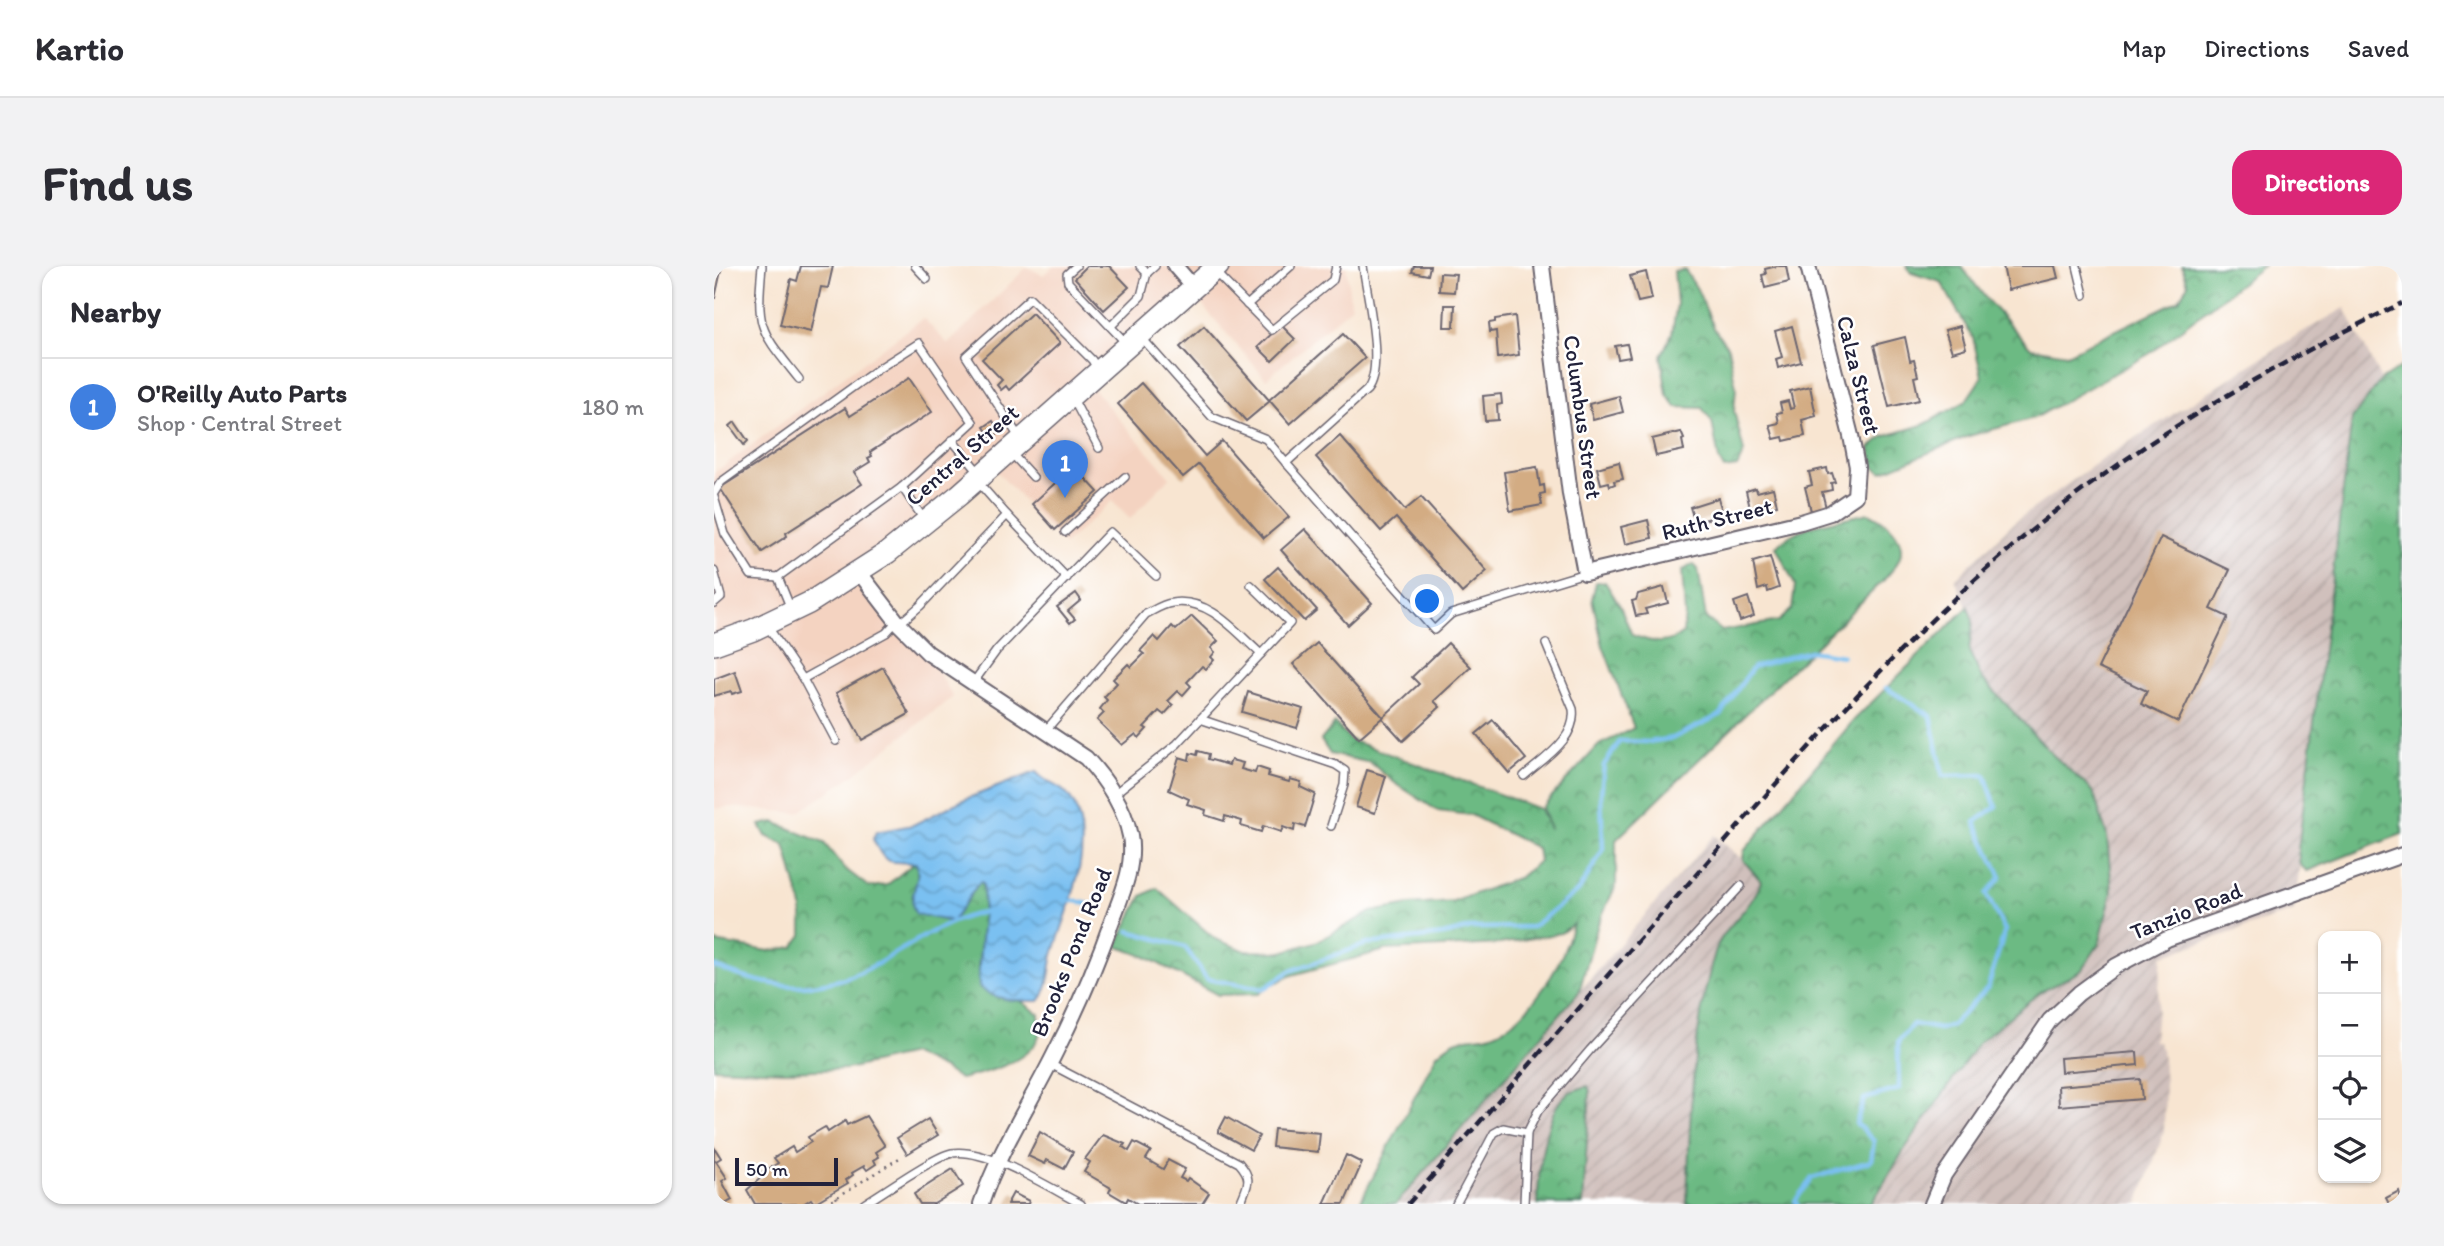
<!DOCTYPE html>
<html lang="en">
<head>
<meta charset="utf-8">
<style>
	body { margin:0; font-family:Itim,sans-serif; background:#f2f2f3; color:#2b2b33 }
	.controls { position:absolute; right:21px; bottom:21px; display:grid; overflow:hidden; border-radius:14px; box-shadow:0 2px 5px #0004 }
	.controls button { width:63px; height:63px; display:grid; place-items:center; padding:0; border:0; border-bottom:2px solid #e1e1e2; background:#fff; color:#2b2b33; font:35px sans-serif }
	.scale { position:absolute; left:21px; bottom:18px; width:103px; box-sizing:border-box; padding-left:7px; border:4px solid #22223b; border-top:0; font-size:19px; line-height:24px; white-space:nowrap; color:#22223b; -webkit-text-stroke:5px #fff; paint-order:stroke }
	.you { position:absolute; left:714px; top:336px; width:24px; height:24px; margin:-18px; border:5px solid #fff; border-radius:50%; background:#1a73e8; box-shadow:0 0 0 10px #1a73e833 }
	.badge { display:grid; place-items:center; width:46px; height:46px; border-radius:50%; background:#db2777; color:#fff; font-size:23px; font-weight:700 }
	.pin { position:absolute; translate:-50% -58px; filter:drop-shadow(0 2px 4px #0008) }
	.pin::after { content:''; position:absolute; top:37px; width:24px; height:21px; background:inherit; clip-path:polygon(0 0,100% 0,50% 100%) }
	.list { margin:0; padding:0; list-style:none }
	h2 { display:flex; justify-content:space-between; align-items:center; height:91px; margin:0; padding:0 28px; font-size:30px }
	h2 small { font-size:23px; font-weight:400; color:#7c7c81 }
	.list li { display:grid; grid-template-columns:46px 1fr auto; gap:21px; align-items:center; box-sizing:border-box; height:98px; padding:0 28px; border-top:2px solid #e1e1e2 }
	.list b { display:block; font-size:26px; white-space:nowrap }
	.list p { margin:0; font-size:23px; white-space:nowrap; color:#7c7c81 }
	.list em { font-size:23px; font-style:normal; color:#7c7c81 }
	.icon { flex:none; width:38px; height:38px; fill:none; stroke:currentColor; stroke-width:2; stroke-linecap:round; stroke-linejoin:round }
	.map { position:relative; flex:none; width:1688px; height:938px; overflow:hidden; border-radius:21px }
	header { display:flex; align-items:center; gap:42px; box-sizing:border-box; height:98px; padding:0 35px; background:#fff; border-bottom:2px solid #e1e1e2 }
	header strong { font-size:33px }
	nav { display:flex; gap:38px; margin-inline-start:auto; font-size:24px }
	.intro { display:flex; align-items:center; justify-content:space-between; box-sizing:border-box; height:168px; padding:0 42px }
	h1 { margin:0; font-size:49px }
	.button { padding:18px 32px; border-radius:21px; background:#db2777; color:#fff; font-size:24px; font-weight:700 }
	main { display:flex; gap:42px; padding:0 42px }
	aside { flex:1; background:#fff; border-radius:21px; box-shadow:0 2px 5px #0004 }
	.map>svg:first-child { display:block }
</style>
</head>
<body>
<header>
<strong>Kartio</strong>
<nav><a>Map</a><a>Directions</a><a>Saved</a></nav>
</header>
<div class="intro"><h1>Find us</h1><a class="button">Directions</a></div>
<main>
<aside>
<h2>Nearby<small></small></h2>
<ul class="list">
<li><span class="badge" style="background:#3f7fe0">1</span><div><b>O'Reilly Auto Parts</b><p>Shop · Central Street</p></div><em>180 m</em></li>
</ul>
</aside>
<div class="map">
<svg width="1688" height="938" viewBox="0 0 1688 938">
	<defs>
		<pattern id="industrial-furrows" width="10" height="10" patternUnits="userSpaceOnUse" patternTransform="scale(1.75)"><rect width="10" height="10" fill="#d0c0bc"/><path d="M-1 1l2-2M0 10L10 0M9 11l2-2" fill="none" stroke="#b2a5a2"/></pattern>
		<pattern id="forest-crowns" width="20" height="18" patternUnits="userSpaceOnUse" patternTransform="scale(1.75)"><rect width="20" height="18" fill="#6cba83"/><path d="M2 6a3 3 0 1 1 6 0M12 15a3 3 0 1 1 6 0" fill="none" stroke="#58976c"/></pattern>
		<pattern id="water-waves" width="16" height="10" patternUnits="userSpaceOnUse" patternTransform="scale(1.75)"><rect width="16" height="10" fill="#7ac0f1"/><path d="M0 5q4-4 8 0t8 0" fill="none" stroke="#649cc4"/></pattern>
	</defs>
	<rect width="100%" height="100%" fill="#fff"/>
	<filter id="ink" filterUnits="userSpaceOnUse"><feTurbulence type="fractalNoise" baseFrequency=".0143" numOctaves="2"/><feDisplacementMap in="SourceGraphic" scale="14" xChannelSelector="R" yChannelSelector="G"/><feConvolveMatrix kernelMatrix="1 2 1 2 8 2 1 2 1" color-interpolation-filters="sRGB"/></filter>
	<filter id="wash" filterUnits="userSpaceOnUse"><feTurbulence type="fractalNoise" baseFrequency=".00686" numOctaves="4" result="noise"/><feDisplacementMap in="SourceGraphic" scale="28" xChannelSelector="R" yChannelSelector="G"/><feGaussianBlur stdDeviation="1.57" result="paint"/><feColorMatrix in="noise" values="0 0 0 0 0 0 0 0 0 0 0 0 0 0 0 0 0 1.4 0 .05"/><feComposite in="paint" operator="in"/></filter>
	<g filter="url(#wash)">
		<rect width="100%" height="100%" fill="#f8e5d1"/>
		<path fill="#f4d3c1" d="M340,0h292l5,41 -85,72 -76,-88 -103,91 83,95 -40,42 -18,-18 -48,44 -72,-79 -132,106 68,81 25,44 -104,81 -51,35 -68,-6 -16,2v-336l209,-155 25,26 79,-77 16,8z"/>
		<g fill="url(#industrial-furrows)">
			<path d="M1631,42l36,72 -29,39 -54,430 2,16 -6,46 -132,45 -8,85 4,1 4,8 3,31 -1,51 -26,72h-267l33,-54 75,-108 61,-50 41,-21 12,-180 -40,-36 -72,-78 -12,-26 4,-30 -18,-42 58,-56 88,-63 198,-126z"/>
			<path d="M1000,569l29,25 18,21 -3,11 -23,27 -19,30 -15,63 -10,92 -4,100h-291z"/>
		</g>
		<g fill="url(#forest-crowns)" stroke="#476e5f" stroke-width="2">
			<path d="M1192,0h55l27,35 43,47 36,6 112,-54 9,-16 -6,-18h81l-114,88 -115,64 -65,18 -87,36 -8,-5 -4,-19 13,-11 42,-13 40,-22 17,-25 -9,-39 -32,-56 -30,-9z"/>
			<path d="M971,4l12,19 18,41 13,18 8,39 -2,24 10,41 -7,15 -13,2 -5,-9 -7,-38 -10,-14 -26,-1 -9,-12 -6,-39 11,-23 5,-29 -3,-33z"/>
			<path d="M1688,100v468l-95,37 -7,-6 -2,-15 54,-431 29,-39z"/>
			<path d="M1155,247c16,8 37,23 31,44 -2,8 -12,18 -17,24l-267,259v45l-18,39 -19,68 -183,212h-37l78,-150c5,-4 11,-10 18,-13 11,-5 25,-3 37,-7 40,-16 71,-70 81,-110l-12,9 -61,11 -114,6 -94,25 -22,10 -12,9 -40,1 -72,-38 -30,-11 26,-50 15,-8 58,51 31,12 36,1 36,-11 53,-29 38,-7 44,-3 67,-25 19,-16 -2,-13 -66,-33 -33,-4 -43,-28 -24,-20 -41,-9 -9,-14 14,-17 15,17 190,69 9,20 -7,-22 57,-62 35,-17 -31,-82 -11,-47 4,-17h9l15,24 12,29c19,7 33,12 51,-2l2,-19 -3,-43 11,-7 5,5 8,49 16,13 57,-10 13,-12 3,-24 -19,-38c19,-23 65,-27 93,-34z"/>
			<path d="M1254,341l5,14 -4,30 12,26 72,78 40,36 14,45 5,56 -13,52 -18,27 -41,21 -61,50 -75,108 -33,54h-184c3,-84 4,-170 28,-252 8,-27 39,-44 46,-71l-18,-21 1,-9 110,-131z"/>
			<path d="M60,556l50,21 20,25 25,19 18,-2 28,-23c6,13 1,23 -3,36l40,24 24,-35 4,-5 3,1 2,26 -7,59 23,30 20,3 18,13c0,7 3,16 0,22 -10,27 -55,37 -79,43l-16,-10 -32,-15 -65,15 -62,2 -71,-3v-126l55,9 24,-4 9,-12v-28l-17,-62 -19,-9 -6,-11z"/>
			<path d="M874,820l2,6 -7,112h-45c0,-29 5,-91 29,-110 5,-4 15,-6 21,-8z"/>
		</g>
		<path fill="url(#water-waves)" stroke="#4e7196" stroke-width="2" d="M322,506c15,17 27,10 39,35 20,44 -9,105 -22,148 -4,15 -3,34 -14,46 -20,0 -44,0 -60,-14 -2,-35 7,-69 4,-104l-3,-1 -4,5 -24,35 -36,-8c-11,-17 7,-33 0,-51 -28,-2 -30,4 -43,-24l3,-7 37,-7 50,-25z"/>
		<g fill="none" stroke-linecap="round" stroke-linejoin="round">
			<g stroke="#7ac0f1" stroke-width="4.5">
				<path d="M351,635h12l21,6"/>
				<path d="M415,665l56,16 22,32 56,10 27,-18 77,-27 76,-9 28,-7 61,-1 47,-37 24,-40 -2,-56 3,-29 16,-24 29,1 24,-4 47,-23 33,-48 56,-16 34,5"/>
				<path d="M0,700c59,25 107,29 165,-3 36,-21 69,-45 111,-52"/>
				<path d="M1083,938l-2,-3 17,-23 59,-17 3,-20 -18,-18 8,-24 35,-10 -1,-47 15,-18 27,5 12,-4 36,-38 17,-57 -19,-36 15,-17 -26,-55 21,-15 -11,-32 -42,1 -12,-60 -45,-28"/>
			</g>
		</g>
		<g id="blocks">
			<g fill="#d3ac83">
				<path d="M0,0h8l-7,32h-1z"/>
				<path d="M87,0h32l-5,22 -7,-1 -10,45 -31,-7 11,-46 6,2z"/>
				<path d="M373,0h22l20,21 -25,23 -29,-32z"/>
				<path d="M700,0h16l-2,9 -16,-3z"/>
				<path d="M1063,0h9l3,16 -24,6 -3,-13 4,-1 -1,-5z"/>
				<path d="M1289,0h52l3,12 -50,12z"/>
				<path d="M932,6l6,27 -14,3 -8,-26z"/>
				<path d="M726,7l16,1 -2,18 -15,-1z"/>
				<path d="M731,39h10l-1,22h-10z"/>
				<path d="M318,47l28,30 -51,47 -3,-4 -5,4 -4,-5 5,-5 -20,-21z"/>
				<path d="M801,50l4,39 -21,3 -2,-27 -6,1 -1,-9 6,-1v-3z"/>
				<path d="M567,59l14,14 -23,22 -14,-14z"/>
				<path d="M490,60l65,74 74,-66 22,24 -75,66 -20,-23 -24,20 -66,-74z"/>
				<path d="M1078,60l9,36 -23,6 -2,-9 6,-2 -7,-26z"/>
				<path d="M1246,60l6,22 -14,4 -7,-22z"/>
				<path d="M1191,71l5,24 4,-1 4,16 -4,1 5,23 -30,7 -15,-62z"/>
				<path d="M913,78l3,13 -12,2 -3,-13z"/>
				<path d="M195,112l23,34 -62,40 2,4 -4,2 2,4 -16,10 8,12 -76,49 1,3 -25,16 -42,-64 125,-80 5,8z"/>
				<path d="M427,117l64,73 17,-15 67,76 -25,21 -65,-74 -16,13 -65,-73z"/>
				<path d="M1096,120l6,30 -14,4 3,16 -21,5 -1,-4 -9,2 -4,-14 9,-2 -2,-10 5,-1 -2,-9 8,-2 2,8 4,-1 -4,-17z"/>
				<path d="M787,128l1,10 -5,1 1,15 -13,1 -2,-25z"/>
				<path d="M905,130l4,16 -30,8 -4,-16z"/>
				<path d="M279,155l7,11 -9,6 -7,-11z"/>
				<path d="M21,156l13,19 -4,4 -14,-19z"/>
				<path d="M967,166l3,7 -2,1 2,10 -28,6 -4,-17z"/>
				<path d="M626,170l65,74 16,-13 66,74 -25,22 -66,-75 -15,13 -65,-74z"/>
				<path d="M905,196l4,17 -9,2 1,3 -5,2 -1,-4 -8,2 -4,-16z"/>
				<path d="M360,200l24,26 -43,38 -23,-26z"/>
				<path d="M823,201l3,19 4,-1 1,8 -5,1 2,11 -32,6 -6,-39z"/>
				<path d="M1113,202l1,6 4,-1 3,9 -4,1 1,7 -10,2 4,16 -15,3 -6,-24 7,-2 -3,-13z"/>
				<path d="M1042,222l1,4 16,-4 4,17 -26,7 -5,-21z"/>
				<path d="M1004,232l5,16 -28,9 -5,-16z"/>
				<path d="M934,254l4,18 -27,6 -4,-17z"/>
				<path d="M591,263l67,74 -24,22 -67,-75z"/>
				<path d="M1447,271l69,33 -19,39 17,8 -50,105 -37,-18 6,-13 -49,-23z"/>
				<path d="M1056,291l9,31 -11,4 -1,-5 -9,3 -5,-28z"/>
				<path d="M564,301l39,43 -13,11 -39,-42z"/>
				<path d="M950,321l4,16 -23,6 2,5 -11,2 -4,-15 4,-1 2,-6z"/>
				<path d="M362,327l5,7 -13,11 7,8 -5,4 -13,-16z"/>
				<path d="M1034,331l6,19 -14,5 -6,-19z"/>
				<path d="M478,350l26,25 -7,7 4,4 -4,5 3,3 -8,9 -4,-3 -15,16 4,4 -8,9 -5,-4 -10,10 5,4 -9,10 -5,-4 -15,16 3,2 -8,9 -3,-4 -14,11 -25,-25 7,-7 -4,-4 7,-9 -3,-3 13,-14 -4,-4 15,-15 3,3 13,-13 -4,-3 14,-15 5,5 13,-15 4,4z"/>
				<path d="M603,377l66,74 -24,21 -66,-74z"/>
				<path d="M734,377l23,24 -37,34 6,6 -37,34 -21,-23 37,-34 -7,-7z"/>
				<path d="M169,401l26,47 -47,26 -26,-47z"/>
				<path d="M21,405l7,20 -10,3 -1,-3 -17,5v-17z"/>
				<path d="M534,426l55,17 -6,19 -55,-16z"/>
				<path d="M779,454l33,39 -17,14 -33,-39z"/>
				<path d="M484,485l11,3 -1,5 21,6 2,-5 12,3 -2,6 14,4 2,-6 12,4 -1,5 21,6 1,-3 11,3 -1,5 15,7 -10,33 -10,-3 -1,7 -11,-4 -2,5 -18,-6 -2,6 -20,-6 1,-5 -17,-5 -1,5 -19,-6 1,-5 -19,-6 2,-5 -20,-9 10,-33 10,3 1,-7 7,2z"/>
				<path d="M653,504l19,6 -11,37 -19,-6z"/>
				<path d="M1423,786l1,13 -77,7 -1,-14z"/>
				<path d="M1426,813l2,20 -83,7 -1,-20z"/>
				<path d="M152,850l19,30 -9,6 3,5 -5,3 2,4 -9,6 -3,-4 -12,7 1,2 -7,5 2,3 -34,20 -3,-4 -8,5h-48l-8,-14 16,-14 -1,-3 16,-10 -4,-5 18,-11 3,5 16,-10 -3,-5 17,-10 3,5 17,-11 2,4z"/>
				<path d="M512,851l33,19 -8,14 -33,-18z"/>
				<path d="M214,853l10,16 -31,19 -10,-16z"/>
				<path d="M560,863l46,4 -2,19 -46,-5z"/>
				<path d="M326,866l33,20 -9,17 -17,-9 -2,4 -17,-8z"/>
				<path d="M389,869l22,9 -2,3 6,4 5,-9 17,9 -5,8 17,10 5,-9 17,9 -5,9 6,3 2,-3 21,15 -7,11h-64l-10,-6 -2,4 -17,-10 2,-4 -27,-16 6,-10 -5,-3z"/>
				<path d="M0,881l7,11 -5,3 11,17 -5,3 10,19 -7,4h-11z"/>
				<path d="M632,889l16,8 -18,41h-20z"/>
				<path d="M239,903l10,17 -29,18h-14l-6,-10z"/>
				<path d="M1685,925l3,13h-13l-3,-6z"/>
				<path d="M299,927l16,8 -1,3h-21z"/>
			</g>
		</g>
	</g>
	<g filter="url(#ink)">
		<use href="#blocks" fill-opacity="0" stroke="#6d6670" stroke-width="2"/>
		<g fill="none" stroke-linecap="round" stroke-linejoin="round">
			<g stroke="#6d6670" stroke-width="10">
				<g id="lane">
					<path d="M48,0c-6,64 -2,64 37,113"/>
					<path d="M201,0l12,13"/>
					<path d="M362,0l-9,8 1,8 58,61"/>
					<path d="M426,0l7,7 8,-7"/>
					<path d="M1363,0l7,29"/>
					<path d="M500,5l58,59 61,-50 3,-14"/>
					<path d="M533,39l44,-39"/>
					<path d="M397,60l30,-30 6,-23"/>
					<path d="M428,72l70,79 54,22 20,24 81,-73c18,-22 0,-95 -4,-124"/>
					<path d="M359,133l26,49"/>
					<path d="M305,171l-53,-81 64,-58 62,62 6,10"/>
					<path d="M238,174l29,35"/>
					<path d="M298,188l21,23"/>
					<path d="M572,197l148,167 17,-16 134,-41"/>
					<path d="M188,221l23,34"/>
					<path d="M0,227l7,-11 157,-113 41,-26 54,79 -71,65 -124,90 -27,-2 -26,-41 -11,-37"/>
					<path d="M293,249l60,63"/>
					<path d="M351,266l60,-55"/>
					<path d="M0,305l7,26 -7,6"/>
					<path d="M64,311l13,32"/>
					<path d="M52,358l37,55 83,-46 11,-12"/>
					<path d="M185,358l21,-18 87,-91 -30,-34"/>
					<path d="M89,413l33,62"/>
					<path d="M259,417l24,-33 113,-118 46,44"/>
					<path d="M486,453l136,46 9,6 -1,14 -13,41"/>
					<path d="M332,464l100,-116c8,-4 17,-10 26,-11 37,-6 64,29 89,51"/>
					<path d="M810,510c20,-18 53,-37 49,-67l-27,-65"/>
					<path d="M400,528l63,-50 113,-121 -39,-38"/>
					<path d="M336,798l189,99c15,17 8,22 1,41"/>
					<path d="M150,938c20,-12 69,-47 88,-51 34,-6 98,35 129,51"/>
					<path d="M742,938l38,-71 9,-5 24,5"/>
					<path d="M810,938l3,-71 11,-22 52,-61 151,-164"/>
				</g>
			</g>
			<g stroke="#6d6670" stroke-width="18">
				<g id="street">
					<path d="M461,0l19,22"/>
					<path d="M828,0l28,228 15,79 216,-51 29,-9 25,-17 2,-29 -6,-31 -43,-170"/>
					<path d="M145,306l40,52 29,29 158,105c20,22 38,47 44,78 5,28 -7,56 -17,82 -16,45 -35,90 -57,133 -25,51 -57,99 -75,153"/>
					<path d="M1218,938l12,-29 106,-155 29,-27 37,-27 51,-27 235,-84"/>
				</g>
			</g>
			<g stroke="#6d6670" stroke-width="24">
				<path id="primary" d="M0,378l39,-14 56,-27 78,-50 72,-58 259,-229"/>
			</g>
			<g stroke="#6d6670" stroke-width="2.5" stroke-dasharray="2 5" stroke-linecap="butt">
				<path d="M122,931l4,7"/>
				<path d="M112,938l75,-47"/>
			</g>
			<use href="#lane" stroke="#fff" stroke-width="7"/>
			<use href="#street" stroke="#fff" stroke-width="14"/>
			<use href="#primary" stroke="#fff" stroke-width="21"/>
			<path stroke="#22223b" stroke-width="4.5" stroke-dasharray="10 5" stroke-linecap="butt" d="M694,938c95,-109 191,-219 287,-328 106,-122 212,-242 337,-346 111,-92 240,-164 370,-227"/>
		</g>
	</g>
	<g text-anchor="middle" dominant-baseline="central" stroke-width="5" stroke-linejoin="round" paint-order="stroke">
		<g font-size="23" fill="#22223b" stroke="#fff">
			<text transform="translate(1145 109) rotate(76)">Calza Street</text>
			<text transform="translate(869 151) rotate(82)">Columbus Street</text>
			<text transform="translate(248 189) rotate(-41)">Central Street</text>
			<text transform="translate(1003 253) rotate(-14)">Ruth Street</text>
			<text transform="translate(1472 645) rotate(-22)">Tanzio Road</text>
			<text transform="translate(357 686) rotate(-68)">Brooks Pond Road</text>
		</g>
	</g>
</svg>
<div class="controls">
<button>+</button>
<button>−</button>
<button><svg class="icon" aria-label="locate" viewBox="0 0 24 24"><circle cx="12" cy="12" r="6"/><path d="M12 2v4M12 18v4M2 12h4M18 12h4"/></svg></button>
<button><svg class="icon" aria-label="layers" viewBox="0 0 24 24"><path d="M12 4l9 5-9 5-9-5zM3 14l9 5 9-5"/></svg></button>
</div>
<div class="scale">50 m</div>
<div class="you"></div>
<div class="pin badge" style="left:351px;top:232px;background:#3f7fe0">1</div>
</div>
</main>
</body>
</html>
